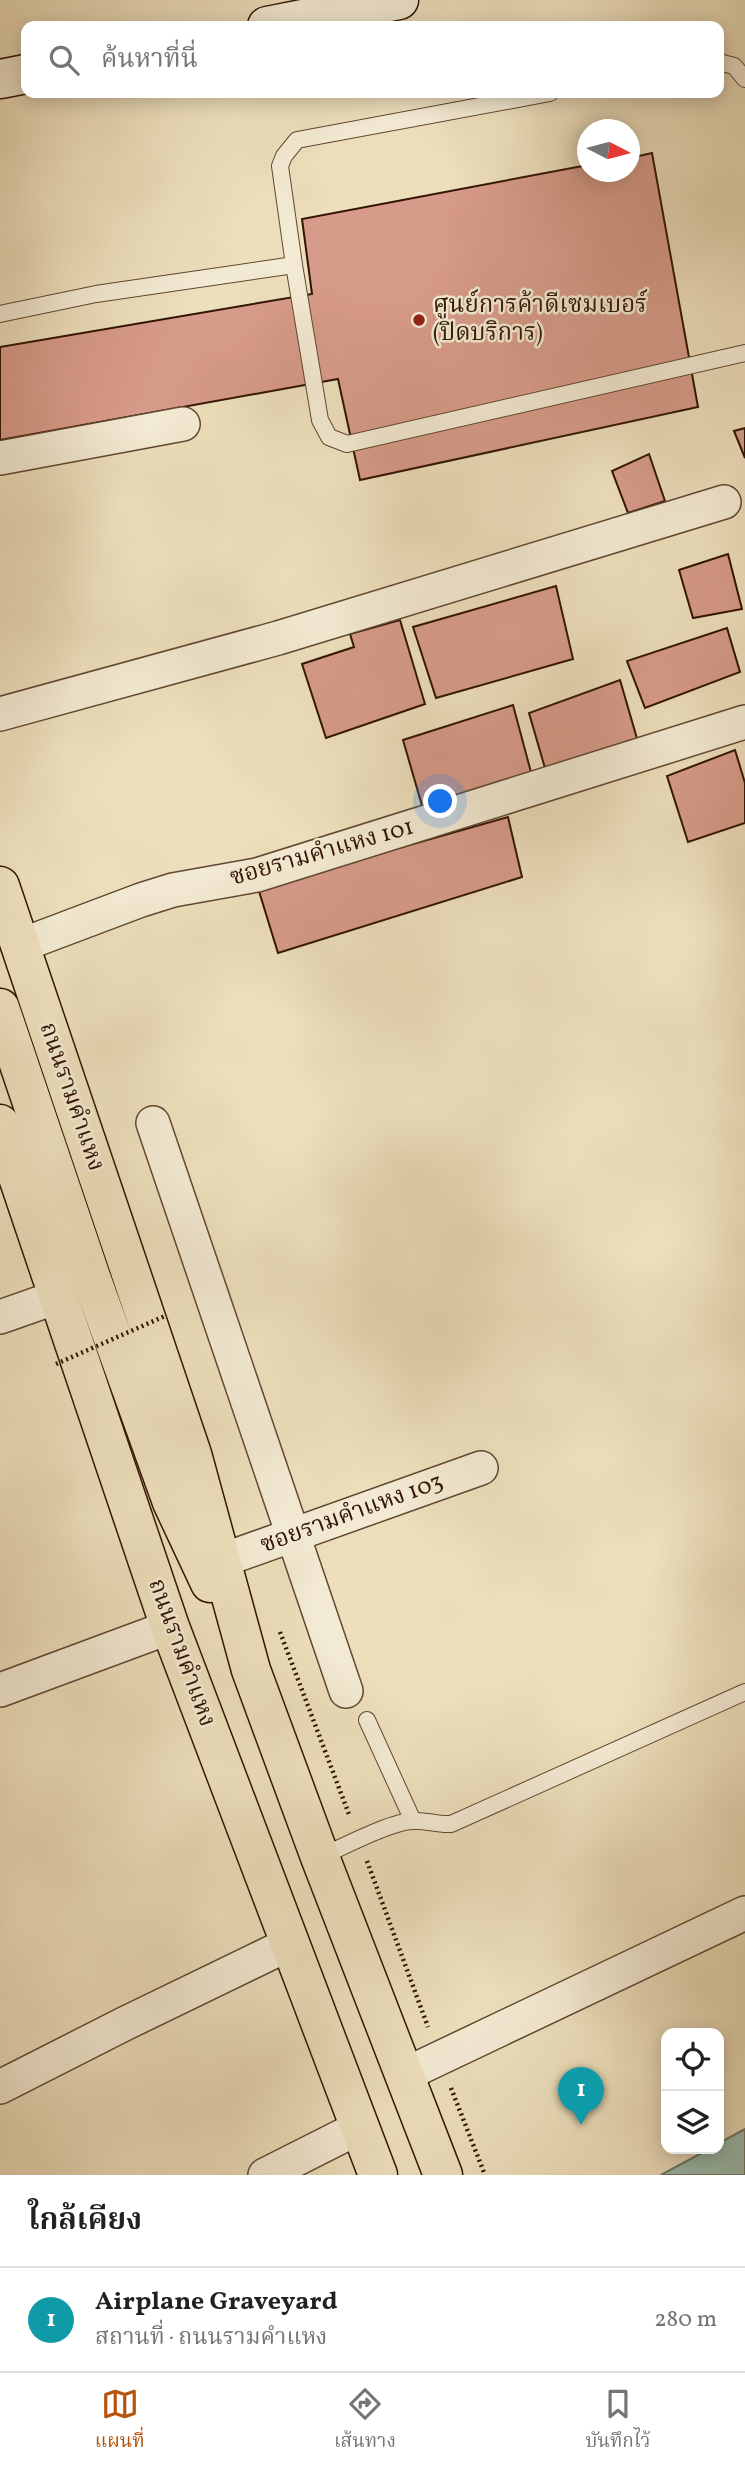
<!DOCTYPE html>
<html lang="th">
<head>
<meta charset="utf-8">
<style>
	body { margin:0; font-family:Vollkorn,"Noto Serif Thai",serif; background:#f6f6f6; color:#202124 }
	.controls { position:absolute; right:21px; bottom:21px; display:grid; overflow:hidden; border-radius:14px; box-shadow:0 4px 18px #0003 }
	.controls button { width:63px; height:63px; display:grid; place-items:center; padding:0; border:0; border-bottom:2px solid #e0e0e0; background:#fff; color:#202124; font:35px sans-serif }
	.compass { position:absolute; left:577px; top:119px; width:63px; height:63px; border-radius:50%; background:#fff; box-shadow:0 4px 18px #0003; rotate:96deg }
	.you { position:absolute; left:441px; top:802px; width:24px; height:24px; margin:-18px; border:5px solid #fff; border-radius:50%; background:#1a73e8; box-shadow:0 0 0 10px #1a73e833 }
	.badge { display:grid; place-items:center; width:46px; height:46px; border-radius:50%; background:#b45309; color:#fff; font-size:23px; font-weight:700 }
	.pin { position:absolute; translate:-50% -58px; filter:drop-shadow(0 2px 4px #0008) }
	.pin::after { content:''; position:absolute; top:37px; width:24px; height:21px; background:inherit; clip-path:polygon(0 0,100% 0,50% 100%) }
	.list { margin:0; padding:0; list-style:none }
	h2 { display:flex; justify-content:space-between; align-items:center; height:91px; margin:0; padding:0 28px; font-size:30px }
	h2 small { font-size:23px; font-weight:400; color:#757577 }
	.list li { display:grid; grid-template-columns:46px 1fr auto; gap:21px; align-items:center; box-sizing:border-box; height:105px; padding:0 28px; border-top:2px solid #e0e0e0 }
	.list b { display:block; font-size:26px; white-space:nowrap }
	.list p { margin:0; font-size:23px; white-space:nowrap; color:#757577 }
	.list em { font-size:23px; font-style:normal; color:#757577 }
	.icon { flex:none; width:38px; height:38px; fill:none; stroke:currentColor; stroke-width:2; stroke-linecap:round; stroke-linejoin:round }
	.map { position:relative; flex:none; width:745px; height:2175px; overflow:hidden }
	.search { position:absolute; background:#fff; box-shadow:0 4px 18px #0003; left:21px; right:21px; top:21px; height:77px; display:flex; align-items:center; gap:18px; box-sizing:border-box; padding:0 24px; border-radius:14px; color:#757577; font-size:26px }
	.sheet { height:196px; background:#fff }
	nav { display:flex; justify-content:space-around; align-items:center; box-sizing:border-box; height:98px; border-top:2px solid #e0e0e0; background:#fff; font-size:19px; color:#757577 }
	nav a { display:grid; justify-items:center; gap:4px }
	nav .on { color:#b45309 }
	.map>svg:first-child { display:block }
</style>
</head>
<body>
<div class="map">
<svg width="745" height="2175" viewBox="0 0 745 2175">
	<rect width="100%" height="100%" fill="#eddfbc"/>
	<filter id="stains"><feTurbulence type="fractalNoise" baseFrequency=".00286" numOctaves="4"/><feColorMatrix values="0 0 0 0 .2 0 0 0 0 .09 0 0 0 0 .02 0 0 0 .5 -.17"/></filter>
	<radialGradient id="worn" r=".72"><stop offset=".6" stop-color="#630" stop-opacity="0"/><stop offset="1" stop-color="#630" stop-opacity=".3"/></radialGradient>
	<path fill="#9abdae" stroke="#70796a" stroke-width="2" d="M745,2129v46h-84l48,-26h10v-6z"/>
	<g fill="#d79b89" stroke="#321403" stroke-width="2">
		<path d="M652,153l46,254 -338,73 -22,-101 -338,61v-93l312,-53 -10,-75 286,-54v7h42v-14z"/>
		<path d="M745,428v30l-11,-27z"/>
		<path d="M649,454l16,47 -37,12 -16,-42z"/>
		<path d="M728,554l14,55 -49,9 -14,-48z"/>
		<path d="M556,586l17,73 -137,39 -23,-71z"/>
		<path d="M400,620l25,84 -99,34 -24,-74 52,-17 -4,-13z"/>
		<path d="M727,628l13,44 -95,36 -18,-47z"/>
		<path d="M620,680l18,62 -91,33 -18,-62z"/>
		<path d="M513,705l19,71 -109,33 -20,-69z"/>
		<path d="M735,750l10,33v40l-57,19 -21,-66z"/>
		<path d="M508,817l14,60 -244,76 -20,-65z"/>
	</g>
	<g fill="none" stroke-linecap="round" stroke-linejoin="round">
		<g stroke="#614731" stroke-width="18">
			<g id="service">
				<path d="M719,62l15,4 11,13"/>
				<path d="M550,93l-253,47 -13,16 -4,10 14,99 26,155 9,17 18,7 398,-91"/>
				<path d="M0,314l96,-20 198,-29"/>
				<path d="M367,1720l46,101"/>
				<path d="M320,1857c21,-9 72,-36 93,-36 13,-1 24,4 38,3l294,-132"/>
			</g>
		</g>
		<g stroke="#614731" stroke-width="36">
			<g id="minor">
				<path d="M0,458l183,-34"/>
				<path d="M0,714l278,-76 446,-136"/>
				<path d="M19,946l122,-46 32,-10 84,-15 488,-153"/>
				<path d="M153,1123l193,568"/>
				<path d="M0,1317l57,-20"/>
				<path d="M223,1560l258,-92"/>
				<path d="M0,1690l170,-63"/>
				<path d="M404,2075l341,-162"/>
				<path d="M0,2087l124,-63 165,-80"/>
				<path d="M265,2175l95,-48"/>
			</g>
		</g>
		<g stroke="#321403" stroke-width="41">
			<g id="secondary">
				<path d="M267,26l132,-26"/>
				<path d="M0,79l26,-5"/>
			</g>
		</g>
		<g stroke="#321403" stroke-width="41">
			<g id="primary">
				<path d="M0,886l192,568 59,216 69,187 123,318"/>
				<path d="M0,1008l91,269 81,225 38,81"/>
				<path d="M0,1124l170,503 208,548"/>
			</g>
		</g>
		<g stroke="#321403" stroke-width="4.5" stroke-dasharray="2 3.5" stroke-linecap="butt">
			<path d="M280,1632l70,185"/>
			<path d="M367,1861l61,166"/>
			<path d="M451,2088l34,87"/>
		</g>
		<use href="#service" stroke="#f3ead3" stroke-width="16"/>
		<use href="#minor" stroke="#f3ead3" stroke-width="33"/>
		<use href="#secondary" stroke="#f3ead3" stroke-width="38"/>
		<use href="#primary" stroke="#eddfbc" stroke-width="38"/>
		<path stroke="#321403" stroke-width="4.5" stroke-dasharray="2 3.5" stroke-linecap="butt" d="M56,1364l109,-48"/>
	</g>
	<circle fill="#8f2418" stroke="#f3ead3" stroke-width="2.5" cx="419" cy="320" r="7"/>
	<g text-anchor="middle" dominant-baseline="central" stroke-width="5" stroke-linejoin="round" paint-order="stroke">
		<g font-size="24" fill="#321403" stroke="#f3ead3" text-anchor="start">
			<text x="433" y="306">ศูนย์การค้าดีเซมเบอร์<tspan x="433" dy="28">(ปิดบริการ)</tspan></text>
		</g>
		<g font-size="24" fill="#321403" stroke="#f3ead3">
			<text transform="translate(322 853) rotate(-16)">ซอยรามคำแหง 101</text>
			<text transform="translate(71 1097) rotate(71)">ถนนรามคำแหง</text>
			<text transform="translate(352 1514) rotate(-20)">ซอยรามคำแหง 103</text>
			<text transform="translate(181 1653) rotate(70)">ถนนรามคำแหง</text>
		</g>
	</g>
	<rect width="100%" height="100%" filter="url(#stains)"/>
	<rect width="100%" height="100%" fill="url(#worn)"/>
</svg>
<div class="controls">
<button><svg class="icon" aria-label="locate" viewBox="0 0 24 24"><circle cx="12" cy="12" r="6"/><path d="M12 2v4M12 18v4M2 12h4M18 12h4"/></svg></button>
<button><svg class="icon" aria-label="layers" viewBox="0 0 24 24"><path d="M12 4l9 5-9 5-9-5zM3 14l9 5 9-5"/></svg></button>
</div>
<svg class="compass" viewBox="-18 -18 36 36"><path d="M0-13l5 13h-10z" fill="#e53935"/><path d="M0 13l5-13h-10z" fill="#757577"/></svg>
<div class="you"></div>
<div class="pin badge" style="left:581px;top:2125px;background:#0f9aa8">1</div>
<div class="search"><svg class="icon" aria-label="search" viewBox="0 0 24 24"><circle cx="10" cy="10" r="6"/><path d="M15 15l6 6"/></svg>ค้นหาที่นี่</div>
</div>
<section class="sheet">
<h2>ใกล้เคียง<small></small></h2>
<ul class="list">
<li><span class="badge" style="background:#0f9aa8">1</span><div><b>Airplane Graveyard</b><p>สถานที่ · ถนนรามคำแหง</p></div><em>280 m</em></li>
</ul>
</section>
<nav>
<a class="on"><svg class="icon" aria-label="map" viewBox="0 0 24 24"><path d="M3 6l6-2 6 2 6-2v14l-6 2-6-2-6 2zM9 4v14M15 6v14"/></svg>แผนที่</a>
<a><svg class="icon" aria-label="directions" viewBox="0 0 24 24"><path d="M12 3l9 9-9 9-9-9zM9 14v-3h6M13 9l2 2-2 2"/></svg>เส้นทาง</a>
<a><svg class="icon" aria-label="saved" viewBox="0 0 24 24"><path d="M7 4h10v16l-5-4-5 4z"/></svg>บันทึกไว้</a>
</nav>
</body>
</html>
